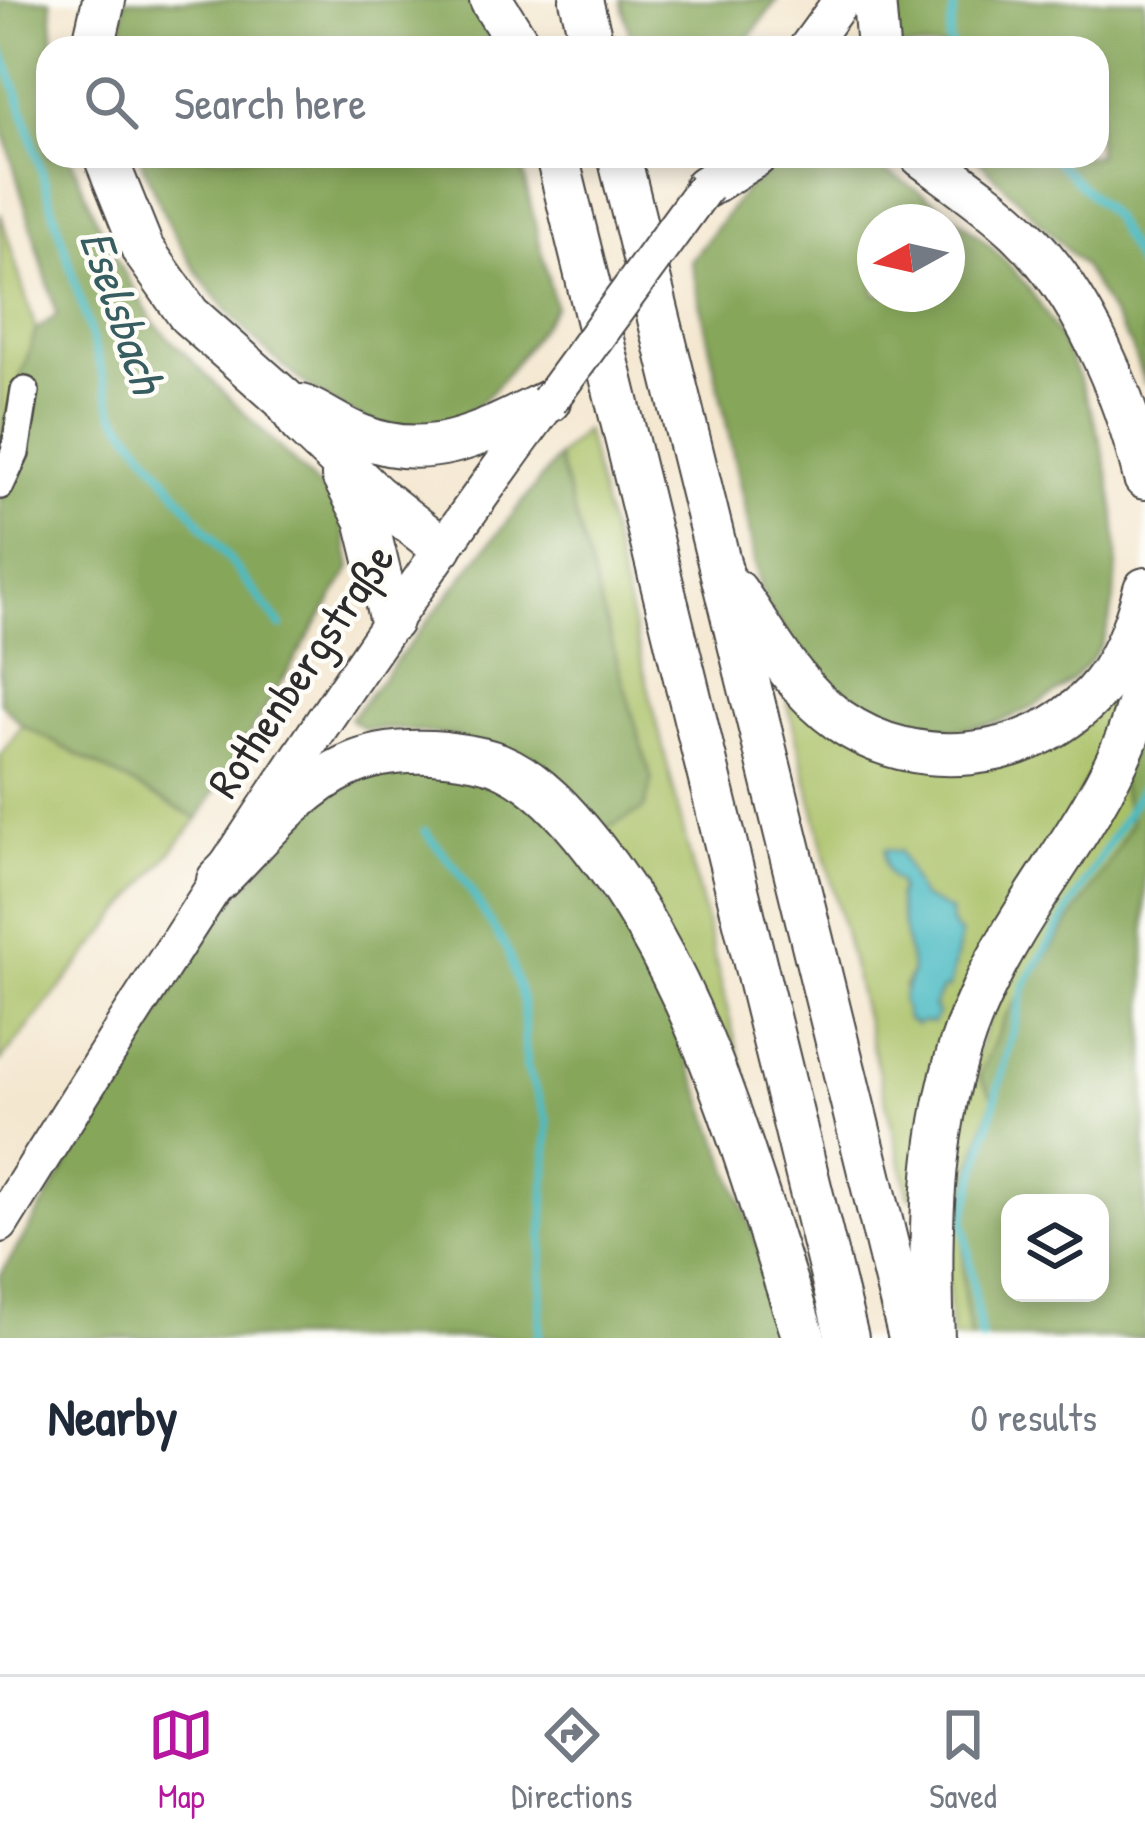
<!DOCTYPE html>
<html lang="en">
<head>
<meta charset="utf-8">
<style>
	body { margin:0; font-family:"Patrick Hand",sans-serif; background:#f6f6f7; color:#1f2937 }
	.controls { position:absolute; right:36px; bottom:36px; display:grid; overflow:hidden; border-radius:24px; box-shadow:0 6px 18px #0003 }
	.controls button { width:108px; height:108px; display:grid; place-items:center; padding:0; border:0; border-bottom:3px solid #e0e1e3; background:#fff; color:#1f2937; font:60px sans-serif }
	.compass { position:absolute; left:857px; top:204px; width:108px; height:108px; border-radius:50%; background:#fff; box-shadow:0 6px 18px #0003; rotate:262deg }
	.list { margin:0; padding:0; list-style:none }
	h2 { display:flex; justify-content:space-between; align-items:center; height:156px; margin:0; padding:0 48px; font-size:51px }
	h2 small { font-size:39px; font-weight:400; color:#747a83 }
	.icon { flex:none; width:66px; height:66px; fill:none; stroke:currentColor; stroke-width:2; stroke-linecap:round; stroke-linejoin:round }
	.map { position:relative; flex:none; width:1145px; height:1338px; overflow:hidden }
	.search { position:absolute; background:#fff; box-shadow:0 6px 18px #0003; left:36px; right:36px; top:36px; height:132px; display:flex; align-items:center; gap:30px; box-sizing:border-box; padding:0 42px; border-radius:36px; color:#747a83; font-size:45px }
	.sheet { height:336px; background:#fff }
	nav { display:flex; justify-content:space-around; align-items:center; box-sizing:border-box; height:168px; border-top:3px solid #e0e1e3; background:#fff; font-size:33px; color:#747a83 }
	nav a { display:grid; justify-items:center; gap:6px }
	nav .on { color:#b5179e }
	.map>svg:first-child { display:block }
</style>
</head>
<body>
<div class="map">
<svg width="1145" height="1338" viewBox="0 0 1145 1338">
	<rect width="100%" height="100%" fill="#fdfcf7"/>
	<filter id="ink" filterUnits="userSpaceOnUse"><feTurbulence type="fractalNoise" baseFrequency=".00833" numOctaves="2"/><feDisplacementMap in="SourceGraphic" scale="24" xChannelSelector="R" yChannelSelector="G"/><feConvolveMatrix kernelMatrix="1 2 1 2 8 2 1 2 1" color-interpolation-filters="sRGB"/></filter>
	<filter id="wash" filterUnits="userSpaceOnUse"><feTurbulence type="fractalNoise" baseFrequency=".004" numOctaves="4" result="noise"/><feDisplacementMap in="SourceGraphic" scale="48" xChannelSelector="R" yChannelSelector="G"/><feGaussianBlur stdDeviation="2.7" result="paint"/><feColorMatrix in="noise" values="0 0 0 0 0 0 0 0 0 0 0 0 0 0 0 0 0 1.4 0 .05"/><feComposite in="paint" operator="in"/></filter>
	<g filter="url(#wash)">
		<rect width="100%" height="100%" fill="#f4e7d0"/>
		<g fill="#a9c065" stroke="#6a7648" stroke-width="3" fill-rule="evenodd">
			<path d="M0,212l36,118 -36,113z"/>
			<path d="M585,430l179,728 -162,-327 50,-50 -94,-324z"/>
			<path d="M1145,618v38l-8,31 -110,206 -106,304 -12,-1 -124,-504 40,27 180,35zM900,853l21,44 28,14 2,13 10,11 -12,52 -7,2 -9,19 -14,14 -15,-35 8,-16c-9,-39 -15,-78 -12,-118z"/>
			<path d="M22,725l176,94 -198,243v-306z"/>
			<path d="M1119,778l12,45 -138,275 -28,91 -2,98 7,51h-19l-5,-83 17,-158 23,-70 34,-72z"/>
		</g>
		<g fill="#86a65a" stroke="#586842" stroke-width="3" fill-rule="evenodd">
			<path d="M0,0h51l3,48h-6v108h22l35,84 49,83 186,185 11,60 -153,251 -176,-94 -22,-23v-259l36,-113 21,-15 -57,-196z"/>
			<path d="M124,0h352l16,48h-371z"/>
			<path d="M621,0h156l-35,48h-109z"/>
			<path d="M891,0h254v385l-13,-37 -50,-83 -107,-109h122v-108h-208z"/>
			<path d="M140,156h379l36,151c-28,38 -71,113 -122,122 -84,16 -200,-100 -241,-165 -22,-34 -38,-69 -52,-108z"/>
			<path d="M856,156c58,28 117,68 160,117 74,85 129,263 86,370 -12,23 -36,44 -57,57 -72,47 -172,38 -231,-27 -10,-10 -18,-25 -26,-37 -7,-10 -16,-20 -21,-30 -13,-28 -15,-67 -22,-97 -18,-83 -36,-166 -54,-248l53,-70 43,-34zM875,222h72v72h-72z"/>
			<path d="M558,457l94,324 -8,28 -42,22 -144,-94 -62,-8 -31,1 -15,-11z"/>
			<path d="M1145,719v619h-175l-7,-51 2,-98 28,-91 -14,-22 26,-59 101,-149 25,-45 -12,-45zM1010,1203h90v90h-90z"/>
			<path d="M378,770l96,2 79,48 97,138 143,380h-793v-62l210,-347 105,-126z"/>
		</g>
		<path fill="#4cbbc3" stroke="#3c7377" stroke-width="3" d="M885,849l15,3 21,45 29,14 1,13 10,11 -12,53 -7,1 -9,18 5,7 -5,9 -13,-1 -3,3 -10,-6 -5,-19 10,-29 -15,-75 3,-3 -2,-11c-13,-7 -14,-20 -13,-33z"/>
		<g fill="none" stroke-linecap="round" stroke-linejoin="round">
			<g stroke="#4cbbc3" stroke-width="8">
				<path d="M0,46l19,50 95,316 167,214"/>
				<path d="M953,48l-4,-7 6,-41"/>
				<path d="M1051,156l60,59 34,62"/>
				<path d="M425,831l34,41 48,78 16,52 3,64 22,56 -9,216"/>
				<path d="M981,1338l-17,-117 61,-237 120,-201"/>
			</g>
		</g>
	</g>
	<g filter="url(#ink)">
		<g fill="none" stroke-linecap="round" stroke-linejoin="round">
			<g stroke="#494744" stroke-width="32">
				<path id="minor" d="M0,485l15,-32 10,-62"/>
			</g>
			<g stroke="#494744" stroke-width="40">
				<g id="major">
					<path d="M807,48l35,-48"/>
					<path d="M0,1224c174,-280 353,-557 549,-823"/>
				</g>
			</g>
			<g stroke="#494744" stroke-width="46">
				<g id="highway">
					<path d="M491,0l30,48"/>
					<path d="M581,0l12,48"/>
					<path d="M874,0l4,48"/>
					<path d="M93,48l11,-48"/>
					<path d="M105,156l38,94 46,65 95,84 17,25 74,71 66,52"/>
					<path d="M557,156l290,1182"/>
					<path d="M619,156l291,1182"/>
					<path d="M922,156c32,24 67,47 96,75 65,62 106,161 127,247"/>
					<path d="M705,187l50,-31"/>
					<path d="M302,406c20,8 38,22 59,30 70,28 125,-4 188,-35"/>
					<path d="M343,476l23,43 25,102"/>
					<path d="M736,591c31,44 58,98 103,129 76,54 189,43 254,-25 28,-29 42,-69 52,-106"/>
					<path d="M218,880c39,-38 79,-91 129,-114 30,-14 66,-16 98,-13 17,2 37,5 53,11 39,16 70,51 95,83 112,143 154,322 211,491"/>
					<path d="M933,1338c-5,-119 -2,-240 50,-349 40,-86 105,-159 142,-246 8,-19 13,-40 20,-61"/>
				</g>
			</g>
			<use href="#minor" stroke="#fff" stroke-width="27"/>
			<use href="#major" stroke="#fff" stroke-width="36"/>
			<use href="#highway" stroke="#fff" stroke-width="42"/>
			<g stroke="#494744" stroke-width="40" stroke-linecap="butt">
				<path id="major-bridge" d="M549,401l156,-214"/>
			</g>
			<use href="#major-bridge" stroke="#fff" stroke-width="36"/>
		</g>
	</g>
	<g text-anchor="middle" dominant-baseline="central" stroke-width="9" stroke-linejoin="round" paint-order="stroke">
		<g font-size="45" fill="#2b2b2b" stroke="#fdfcf7">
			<text transform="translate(300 670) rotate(-56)">Rothenbergstraße</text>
		</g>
		<g font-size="48" font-style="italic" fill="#375d60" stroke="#fdfcf7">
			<text transform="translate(123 311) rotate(71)">Eselsbach</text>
		</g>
	</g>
</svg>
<div class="controls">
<button><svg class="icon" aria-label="layers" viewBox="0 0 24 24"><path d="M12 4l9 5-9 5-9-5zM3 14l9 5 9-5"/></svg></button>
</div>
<svg class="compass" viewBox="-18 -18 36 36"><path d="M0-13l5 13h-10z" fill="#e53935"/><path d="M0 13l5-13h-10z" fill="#747a83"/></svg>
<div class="search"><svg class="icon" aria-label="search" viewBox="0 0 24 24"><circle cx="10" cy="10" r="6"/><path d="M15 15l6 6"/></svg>Search here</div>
</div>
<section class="sheet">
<h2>Nearby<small>0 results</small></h2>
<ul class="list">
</ul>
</section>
<nav>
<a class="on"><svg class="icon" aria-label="map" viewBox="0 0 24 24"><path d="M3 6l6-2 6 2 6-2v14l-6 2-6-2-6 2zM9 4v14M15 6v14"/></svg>Map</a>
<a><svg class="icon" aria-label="directions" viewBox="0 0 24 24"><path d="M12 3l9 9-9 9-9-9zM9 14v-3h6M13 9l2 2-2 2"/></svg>Directions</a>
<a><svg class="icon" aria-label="saved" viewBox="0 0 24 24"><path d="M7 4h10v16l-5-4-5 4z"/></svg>Saved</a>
</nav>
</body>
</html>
